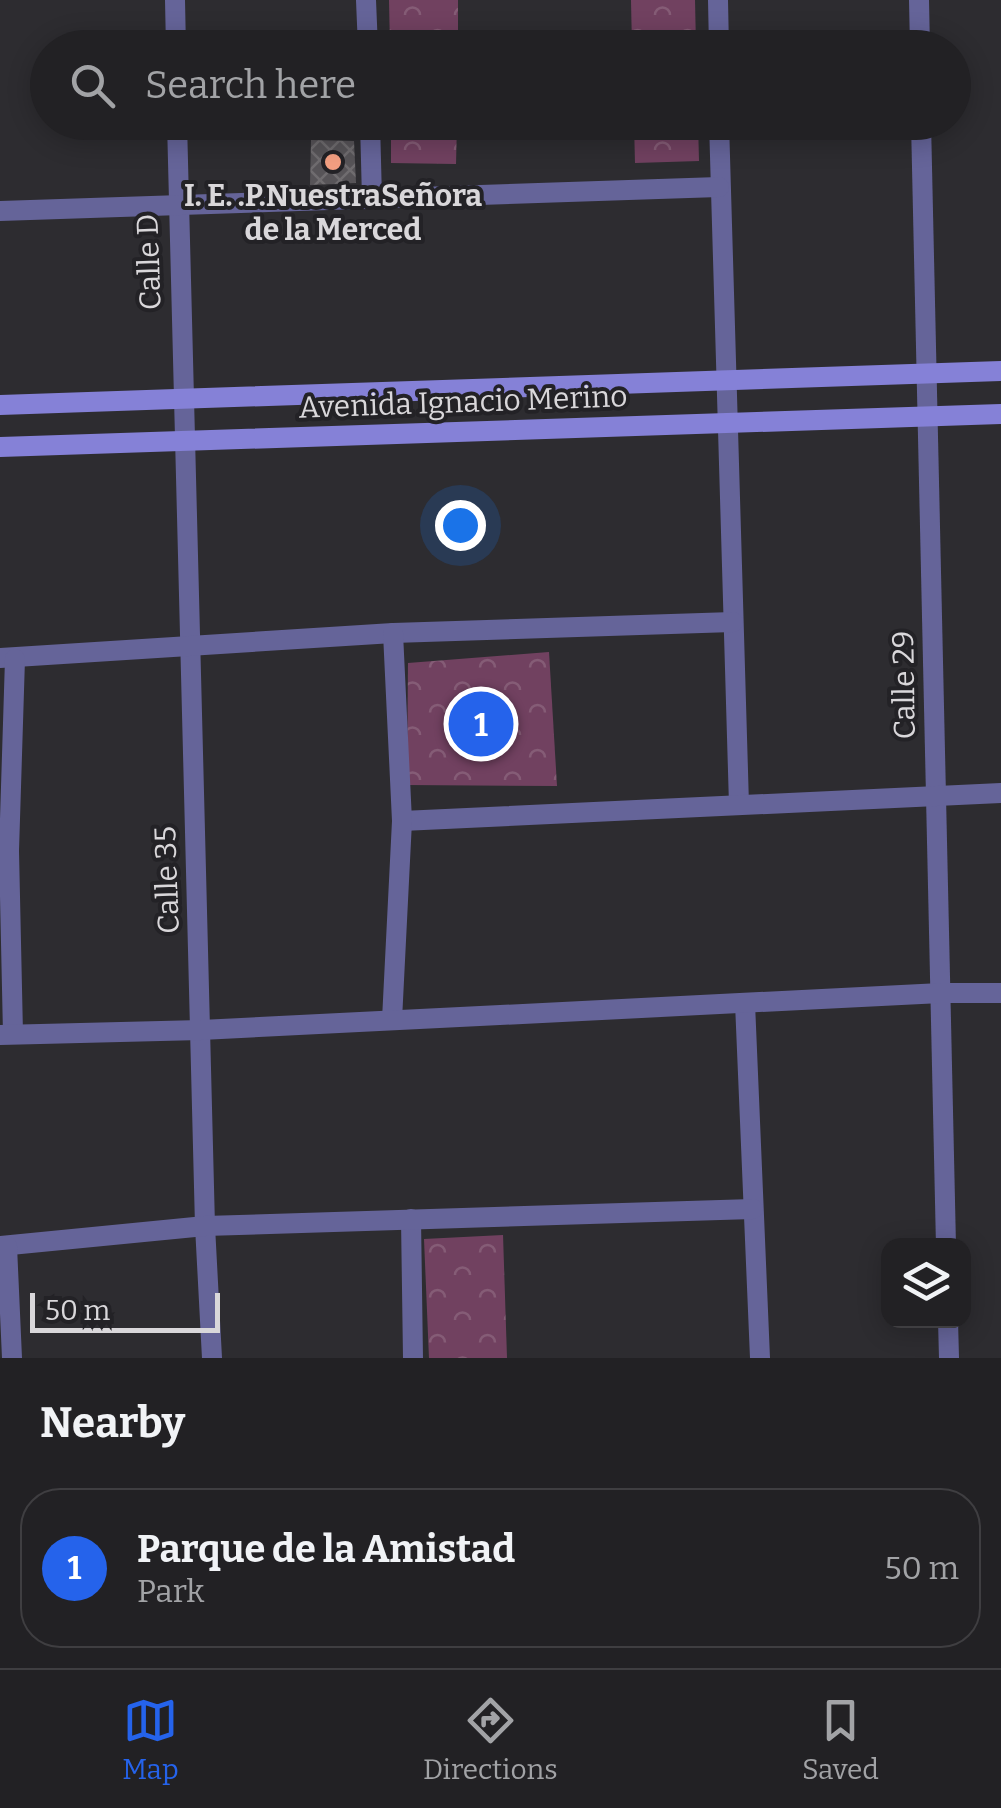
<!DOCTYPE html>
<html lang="en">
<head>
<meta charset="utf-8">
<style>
	body { margin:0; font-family:Bitter,serif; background:#2e2e31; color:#f1f3f6 }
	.controls { position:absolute; right:30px; bottom:30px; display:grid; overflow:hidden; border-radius:20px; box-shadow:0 5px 25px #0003 }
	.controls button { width:90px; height:90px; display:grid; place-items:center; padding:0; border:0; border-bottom:2px solid #3f3e41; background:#222124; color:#f1f3f6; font:50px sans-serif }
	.scale { position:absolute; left:30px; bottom:25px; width:190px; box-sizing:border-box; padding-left:10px; border:5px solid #d9d7da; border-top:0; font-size:28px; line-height:35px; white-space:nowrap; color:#d9d7da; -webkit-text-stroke:8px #232226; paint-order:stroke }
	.you { position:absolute; left:460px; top:525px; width:35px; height:35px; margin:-25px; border:8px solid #fff; border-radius:50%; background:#1a73e8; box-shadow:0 0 0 15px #1a73e833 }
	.badge { display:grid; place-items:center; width:65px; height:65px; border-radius:50%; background:#2563eb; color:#fff; font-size:32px; font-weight:700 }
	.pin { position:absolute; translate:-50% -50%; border:5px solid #fff; box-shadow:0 2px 10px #0006 }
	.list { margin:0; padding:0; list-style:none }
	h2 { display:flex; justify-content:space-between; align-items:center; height:130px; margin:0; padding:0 40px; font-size:42px }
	h2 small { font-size:32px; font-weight:400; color:#a2a3a6 }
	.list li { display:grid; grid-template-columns:65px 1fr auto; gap:30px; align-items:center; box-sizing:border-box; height:160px; margin:0 20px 20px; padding:0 20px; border:2px solid #3f3e41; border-radius:40px }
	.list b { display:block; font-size:38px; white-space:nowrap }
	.list p { margin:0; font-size:32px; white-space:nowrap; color:#a2a3a6 }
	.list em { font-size:32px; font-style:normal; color:#a2a3a6 }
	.icon { flex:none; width:55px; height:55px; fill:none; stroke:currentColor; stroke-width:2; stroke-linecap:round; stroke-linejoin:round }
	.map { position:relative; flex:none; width:1001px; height:1358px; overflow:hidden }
	.search { position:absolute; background:#222124; box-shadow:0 5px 25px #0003; left:30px; right:30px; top:30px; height:110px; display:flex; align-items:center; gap:25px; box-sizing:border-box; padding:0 35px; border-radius:55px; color:#a2a3a6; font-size:38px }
	.sheet { height:310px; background:#222124 }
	nav { display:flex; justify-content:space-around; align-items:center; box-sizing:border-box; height:140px; border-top:2px solid #3f3e41; background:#222124; font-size:28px; color:#a2a3a6 }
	nav a { display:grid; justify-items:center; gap:5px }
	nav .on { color:#2563eb }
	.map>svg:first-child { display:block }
</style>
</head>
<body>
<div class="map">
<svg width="1001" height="1358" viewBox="0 0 1001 1358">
	<defs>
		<pattern id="park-crowns" width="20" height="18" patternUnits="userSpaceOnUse" patternTransform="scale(2.5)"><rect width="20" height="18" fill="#714160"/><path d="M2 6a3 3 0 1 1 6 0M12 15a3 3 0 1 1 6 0" fill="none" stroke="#855c76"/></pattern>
		<pattern id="building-cross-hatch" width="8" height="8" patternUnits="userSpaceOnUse" patternTransform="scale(2.5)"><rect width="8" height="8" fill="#575458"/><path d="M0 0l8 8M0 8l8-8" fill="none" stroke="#6f6c6f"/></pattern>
	</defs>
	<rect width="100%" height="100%" fill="#2d2c30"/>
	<g fill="url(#park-crowns)">
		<path d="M389,0h69v47h-68z"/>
		<path d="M631,0h64l1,47h-64z"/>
		<path d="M391,123h66l-1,41 -65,-1z"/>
		<path d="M634,123h64l1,38 -64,2z"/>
		<path d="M549,652l8,134 -150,-1 1,-122z"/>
		<path d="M503,1235l4,123h-78l-5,-119z"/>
	</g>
	<path fill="url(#building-cross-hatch)" d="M311,140l43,1 2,42 -46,2z"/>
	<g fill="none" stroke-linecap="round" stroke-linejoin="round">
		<g stroke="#656499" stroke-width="20">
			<path d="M175,0l1,48"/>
			<path d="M366,0l2,48"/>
			<path d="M718,0l1,48"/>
			<path d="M919,0l1,48"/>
			<path d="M177,122l28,1104 7,132"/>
			<path d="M370,122l2,77"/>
			<path d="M719,122l20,683"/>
			<path d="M921,122l25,1124"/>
			<path d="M0,211l719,-24"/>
			<path d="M0,658l393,-25 340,-11"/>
			<path d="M402,821l599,-28"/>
			<path d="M745,1003l15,355"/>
			<path d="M392,1020l10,-199 -9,-188"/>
			<path d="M13,1034l-4,-183 6,-192"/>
			<path d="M0,1035l201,-5 740,-37h60"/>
			<path d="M411,1219l2,139"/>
			<path d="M0,1246l205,-20 548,-17"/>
			<path d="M7,1246l5,112"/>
			<path d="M948,1320l1,38"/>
		</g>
		<g stroke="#8581d7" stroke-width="20">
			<path d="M0,405l1001,-34"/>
			<path d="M0,447l1001,-33"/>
		</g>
	</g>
	<circle fill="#f39f82" stroke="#232226" stroke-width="4" cx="333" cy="162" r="10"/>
	<g text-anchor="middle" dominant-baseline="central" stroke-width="8" stroke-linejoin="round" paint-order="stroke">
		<g font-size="30" font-weight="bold" fill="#d9d7da" stroke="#232226">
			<text x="333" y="196">I. E. .P.NuestraSeñora<tspan x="333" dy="34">de la Merced</tspan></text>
		</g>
		<g font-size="30" fill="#d9d7da" stroke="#232226">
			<text transform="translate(149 262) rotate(-92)">Calle D</text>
			<text transform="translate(463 402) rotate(-2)">Avenida Ignacio Merino</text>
			<text transform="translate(904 685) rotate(-91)">Calle 29</text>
			<text transform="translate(167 880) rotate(-92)">Calle 35</text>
		</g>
	</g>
</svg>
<div class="controls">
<button><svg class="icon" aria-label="layers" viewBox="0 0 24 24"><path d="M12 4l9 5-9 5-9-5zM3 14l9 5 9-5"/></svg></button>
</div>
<div class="scale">50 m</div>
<div class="you"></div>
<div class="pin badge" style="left:481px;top:724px">1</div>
<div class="search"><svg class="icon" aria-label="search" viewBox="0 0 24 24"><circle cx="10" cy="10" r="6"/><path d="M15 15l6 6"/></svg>Search here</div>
</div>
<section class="sheet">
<h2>Nearby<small></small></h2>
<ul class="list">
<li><span class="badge">1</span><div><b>Parque de la Amistad</b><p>Park</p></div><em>50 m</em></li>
</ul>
</section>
<nav>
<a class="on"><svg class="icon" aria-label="map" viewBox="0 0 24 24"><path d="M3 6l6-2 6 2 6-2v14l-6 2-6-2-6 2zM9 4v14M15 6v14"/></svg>Map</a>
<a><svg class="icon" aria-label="directions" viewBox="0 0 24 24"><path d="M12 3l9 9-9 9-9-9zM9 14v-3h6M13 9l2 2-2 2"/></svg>Directions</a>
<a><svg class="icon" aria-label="saved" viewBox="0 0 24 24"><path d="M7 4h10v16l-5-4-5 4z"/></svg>Saved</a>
</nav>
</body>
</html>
